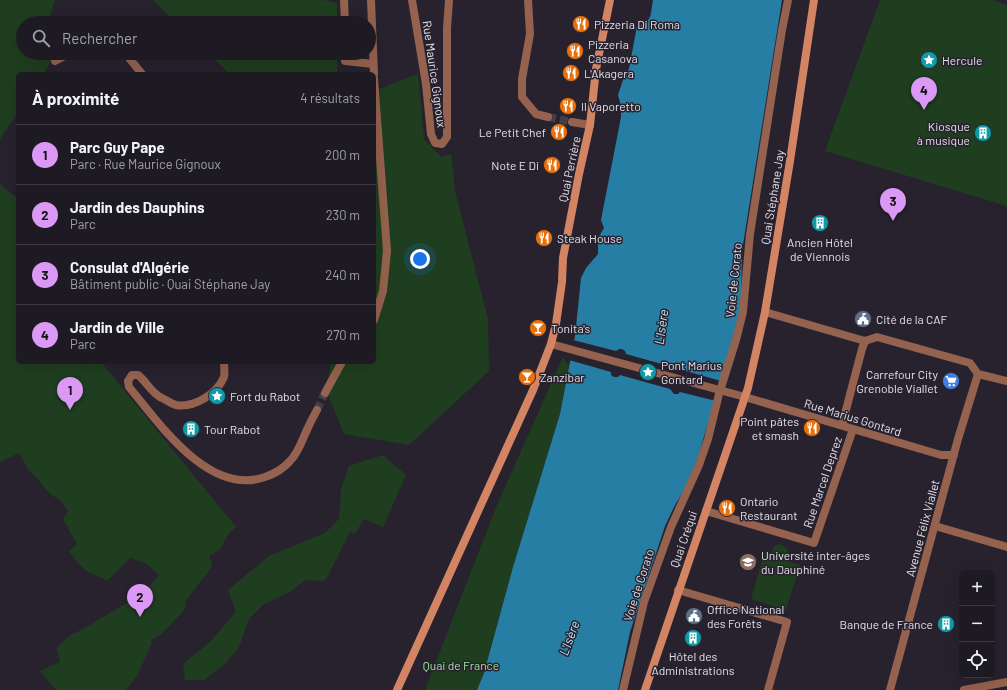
<!DOCTYPE html>
<html lang="fr">
<head>
<meta charset="utf-8">
<style>
	body { margin:0; font-family:Barlow,sans-serif; background:#26232b; color:#f1f3f6 }
	.controls { position:absolute; right:12px; bottom:12px; display:grid; overflow:hidden; border-radius:6px; box-shadow:0 4px 16px #0002 }
	.controls button { width:36px; height:36px; display:grid; place-items:center; padding:0; border:0; border-bottom:1px solid #3c3841; background:#1e1a23; color:#f1f3f6; font:20px sans-serif }
	.you { position:absolute; left:420px; top:259px; width:14px; height:14px; margin:-10px; border:3px solid #fff; border-radius:50%; background:#1a73e8; box-shadow:0 0 0 6px #1a73e833 }
	.badge { display:grid; place-items:center; width:26px; height:26px; border-radius:50%; background:#db99f5; color:#111; font-size:13px; font-weight:700 }
	.pin { position:absolute; translate:-50% -33px; filter:drop-shadow(0 1px 2px #0008) }
	.pin::after { content:''; position:absolute; top:21px; width:14px; height:12px; background:inherit; clip-path:polygon(0 0,100% 0,50% 100%) }
	.list { margin:0; padding:0; list-style:none }
	h2 { display:flex; justify-content:space-between; align-items:center; height:52px; margin:0; padding:0 16px; font-size:17px }
	h2 small { font-size:13px; font-weight:400; color:#a1a1a6 }
	.list li { display:grid; grid-template-columns:26px 1fr auto; gap:12px; align-items:center; box-sizing:border-box; height:60px; padding:0 16px; border-top:1px solid #3c3841 }
	.list b { display:block; font-size:15px; white-space:nowrap }
	.list p { margin:0; font-size:13px; white-space:nowrap; color:#a1a1a6 }
	.list em { font-size:13px; font-style:normal; color:#a1a1a6 }
	.icon { flex:none; width:22px; height:22px; fill:none; stroke:currentColor; stroke-width:2; stroke-linecap:round; stroke-linejoin:round }
	.map { position:relative; flex:none; width:1007px; height:690px; overflow:hidden }
	.search { position:absolute; background:#1e1a23; box-shadow:0 4px 16px #0002; left:16px; top:16px; width:360px; height:44px; display:flex; align-items:center; gap:10px; box-sizing:border-box; padding:0 14px; border-radius:22px; color:#a1a1a6; font-size:15px }
	.panel { position:absolute; background:#1e1a23; box-shadow:0 4px 16px #0002; left:16px; top:72px; width:360px; height:292px; border-radius:6px }
	.map>svg:first-child { display:block }
</style>
</head>
<body>
<div class="map">
<svg width="1007" height="690" viewBox="0 0 1007 690">
	<rect width="100%" height="100%" fill="#28222f"/>
	<g fill="#1f3e1f">
		<path d="M0,0h55l-7,23h-25v30h26l1,10 -7,11h-25v38l-18,27z"/>
		<path d="M153,0h171l13,3v20h-160z"/>
		<path d="M880,0h113l14,5v201l-182,-55z"/>
		<path d="M208,53h129v21h-107z"/>
		<path d="M418,74l6,65 17,18 10,-3 4,37 33,128 1,52 -80,74 -65,-11 -18,-44 5,-28h43v-271z"/>
		<path d="M0,184l18,15v163h64l1,3 8,-3h10l135,165 -6,5 -10,17 -11,7 3,9 -1,3 -25,32 -1,9 -24,26 -10,5 1,3 -14,31 -12,16h-70l-16,-19 20,-9 -3,-15 14,-12 12,-6 61,-36 15,-18 -12,-11 -17,-6 -23,23c-5,-4 -9,-4 -15,-7 -10,-5 -17,-14 -23,-23l8,-7 -14,-25 5,-8 -8,-11 -10,-6 -15,-18 -6,-5 -10,-18 -19,9z"/>
		<path d="M563,357l6,9 -9,48 -47,153 -29,106 -7,17h-52l72,-185z"/>
		<path d="M383,455l23,20 -23,52 -19,-8 -9,15 -5,-2 -25,49 -20,-1 -15,12 -26,12 -15,15 -10,28 -13,16 -22,17h-19l-2,-16 27,-22 26,-30 -8,-22 41,-34 56,-23 14,-14 2,-30 8,-23z"/>
		<path d="M780,544l7,4v5h-2l-1,4 -13,-3 3,-8z"/>
		<path d="M764,554l36,11 -14,45 -35,-11z"/>
	</g>
	<path fill="#267ea4" d="M653,0h129l-40,251 -1,59 -43,147 -13,31 -11,19 -9,19 -35,106 -12,58h-141l7,-17 29,-106 47,-153 15,-78 6,-58 5,-10 12,-14v-16l6,-10 -3,-8 20,-103v-11l-3,-11 6,-18 5,-8 8,-43c16,-4 13,-11 16,-26z"/>
	<path fill="#28222f" d="M573,340l43,11 3,-2h3l3,2 1,3 50,14 6,-2 3,2 1,3 35,10 -5,20 -36,-9 -2,2h-4l-4,-5 -50,-14 -2,2h-4l-3,-2v-3l-42,-12z"/>
	<g fill="none" stroke-linecap="round" stroke-linejoin="round">
		<g stroke="#443e4b" stroke-width="8" stroke-dasharray="8 4" stroke-linecap="butt">
			<path d="M548,117l24,5"/>
			<path d="M317,410l8,-17"/>
		</g>
		<g stroke="#94624e" stroke-width="8">
			<path d="M344,0l1,23"/>
			<path d="M371,0l3,74"/>
			<path d="M412,0l14,84 5,50 4,9 7,1 5,-7v-109l2,-28"/>
			<path d="M528,0l2,34 -8,45v18l14,17 12,3"/>
			<path d="M125,53l17,21"/>
			<path d="M345,53v8l28,3"/>
			<path d="M55,61l16,-8"/>
			<path d="M374,79l13,172 -4,40 -9,29"/>
			<path d="M572,122l18,3"/>
			<path d="M765,312l100,29 12,-4 93,26 8,11 29,7"/>
			<path d="M224,362c0,5 1,11 0,15 -7,17 -30,31 -48,28 -4,-1 -10,-5 -14,-7 -11,-5 -15,-16 -24,-23h-6l-4,6 1,6c30,36 80,110 136,90 9,-3 18,-8 25,-16 8,-8 11,-18 16,-29 3,-7 7,-15 11,-22"/>
			<path d="M325,393l17,-31"/>
			<path d="M745,397l196,58h13"/>
			<path d="M842,425l20,-76 3,-8"/>
			<path d="M706,511l108,32 39,-114"/>
			<path d="M935,526l72,21"/>
			<path d="M678,590l109,32 -19,68"/>
			<path d="M890,690l68,-251 20,-65"/>
			<path d="M964,690l43,-8"/>
		</g>
		<g stroke="#94624e" stroke-width="8">
			<path d="M551,344l194,53"/>
			<path d="M623,690l21,-88 27,-75 28,-62 9,-26 11,-45 17,-54 7,-28 7,-78 32,-204 6,-30"/>
		</g>
		<g stroke="#d38463" stroke-width="8">
			<path d="M397,690l136,-300 18,-46 5,-20 6,-42 1,-24 16,-84 11,-49 6,-56 14,-69"/>
			<path d="M645,690l103,-302 17,-76 25,-151 24,-161"/>
		</g>
	</g>
	<defs>
		<g id="restaurant-disc" transform="scale(0.9)"><circle r="9.5" fill="#e8710a" stroke="#28222f"/><path d="M-5-6h1v4h1v-4h1v4h1v-4h1v5L-1.5 .5V6h-2V.5L-5-1ZM5-6V6H3V1.5H1.5Q1.5-4 5-6Z" fill="#fff"/></g>
		<g id="sight-disc" transform="scale(0.9)"><circle r="9.5" fill="#0f9aa8" stroke="#28222f"/><path d="M0-6L1.8-2.2L6-1.7L2.9 1.2L3.7 5.4L0 3.3L-3.7 5.4L-2.9 1.2L-6-1.7L-1.8-2.2Z" fill="#fff"/></g>
		<g id="building-disc" transform="scale(0.9)"><circle r="9.5" fill="#0f9aa8" stroke="#28222f"/><path d="M-4-6H4V6H1V3H-1V6H-4ZM-2.5-4.3h1.7v1.8h-1.7ZM.8-4.3h1.7v1.8H.8ZM-2.5-1h1.7V.8h-1.7ZM.8-1h1.7V.8H.8Z" fill="#fff"/></g>
		<g id="civic-disc" transform="scale(0.9)"><circle r="9.5" fill="#5c6f8a" stroke="#28222f"/><path d="M-.6-6.5H3V-4.5H.6V-3L4-1V1h2V6H-6V1h2V-1L-.6-3ZM-1.2 2.5V6h2.4V2.5Z" fill="#fff"/></g>
		<g id="bar-disc" transform="scale(0.9)"><circle r="9.5" fill="#e8710a" stroke="#28222f"/><path d="M-6-5H6L.8 .8V4.5H3.5V6h-7V4.5H-.8V.8Z" fill="#fff"/></g>
		<g id="supermarket-disc" transform="scale(0.9)"><circle r="9.5" fill="#3f7fe0" stroke="#28222f"/><path d="M-6-5.5h2.5l.6 2H6L4.5 2H-2.5L-4.4-4H-6ZM-1.5 3.2a1.3 1.3 0 1 0 .1 0ZM3 3.2a1.3 1.3 0 1 0 .1 0Z" fill="#fff"/></g>
		<g id="university-disc" transform="scale(0.9)"><circle r="9.5" fill="#8d6e63" stroke="#28222f"/><path d="M0-5L7-2L0 1L-7-2ZM-4 1L0 2.5L4 1V4Q0 6-4 4Z" fill="#fff"/></g>
	</defs>
	<g fill-rule="evenodd">
		<use href="#restaurant-disc" x="581" y="24"/>
		<use href="#restaurant-disc" x="575" y="51"/>
		<use href="#sight-disc" x="929" y="60"/>
		<use href="#restaurant-disc" x="571" y="73"/>
		<use href="#restaurant-disc" x="568" y="106"/>
		<use href="#restaurant-disc" x="559" y="132"/>
		<use href="#building-disc" x="983" y="133"/>
		<use href="#restaurant-disc" x="552" y="165"/>
		<use href="#building-disc" x="820" y="223"/>
		<use href="#restaurant-disc" x="544" y="238"/>
		<use href="#civic-disc" x="863" y="319"/>
		<use href="#bar-disc" x="538" y="328"/>
		<use href="#sight-disc" x="648" y="372"/>
		<use href="#bar-disc" x="527" y="377"/>
		<use href="#supermarket-disc" x="951" y="381"/>
		<use href="#sight-disc" x="217" y="396"/>
		<use href="#restaurant-disc" x="812" y="428"/>
		<use href="#building-disc" x="191" y="429"/>
		<use href="#restaurant-disc" x="727" y="508"/>
		<use href="#university-disc" x="748" y="562"/>
		<use href="#civic-disc" x="694" y="616"/>
		<use href="#building-disc" x="946" y="624"/>
		<use href="#building-disc" x="693" y="638"/>
	</g>
	<g text-anchor="middle" dominant-baseline="central" stroke-width="3" stroke-linejoin="round" paint-order="stroke">
		<g font-size="12" fill="#e2dfe8" stroke="#28222f" text-anchor="start">
			<text x="594" y="24">Pizzeria Di Roma</text>
			<text x="588" y="44">Pizzeria<tspan x="588" dy="14">Casanova</tspan></text>
			<text x="942" y="60">Hercule</text>
			<text x="584" y="73">L'Akagera</text>
			<text x="581" y="106">Il Vaporetto</text>
			<text x="970" y="126" text-anchor="end">Kiosque<tspan x="970" dy="14">à musique</tspan></text>
			<text x="546" y="132" text-anchor="end">Le Petit Chef</text>
			<text x="539" y="165" text-anchor="end">Note E Di</text>
			<text x="557" y="238">Steak House</text>
			<text x="820" y="242" text-anchor="middle">Ancien Hôtel<tspan x="820" dy="14">de Viennois</tspan></text>
			<text x="876" y="319">Cité de la CAF</text>
			<text x="551" y="328">Tonita's</text>
			<text x="661" y="365">Pont Marius<tspan x="661" dy="14">Gontard</tspan></text>
			<text x="938" y="374" text-anchor="end">Carrefour City<tspan x="938" dy="14">Grenoble Viallet</tspan></text>
			<text x="540" y="377">Zanzibar</text>
			<text x="230" y="396">Fort du Rabot</text>
			<text x="799" y="421" text-anchor="end">Point pâtes<tspan x="799" dy="14">et smash</tspan></text>
			<text x="204" y="429">Tour Rabot</text>
			<text x="740" y="501">Ontario<tspan x="740" dy="14">Restaurant</tspan></text>
			<text x="761" y="555">Université inter-âges<tspan x="761" dy="14">du Dauphiné</tspan></text>
			<text x="707" y="609">Office National<tspan x="707" dy="14">des Forêts</tspan></text>
			<text x="933" y="624" text-anchor="end">Banque de France</text>
			<text x="693" y="656" text-anchor="middle">Hôtel des<tspan x="693" dy="14">Administrations</tspan></text>
		</g>
		<g font-size="12" fill="#e2dfe8" stroke="#28222f">
			<text transform="translate(435 74) rotate(82)">Rue Maurice Gignoux</text>
			<text transform="translate(569 169) rotate(-78)">Quai Perrière</text>
			<text transform="translate(772 197) rotate(-81)">Quai Stéphane Jay</text>
			<text transform="translate(733 280) rotate(-84)">Voie de Corato</text>
			<text transform="translate(853 417) rotate(17)">Rue Marius Gontard</text>
			<text transform="translate(822 482) rotate(-71)">Rue Marcel Deprez</text>
			<text transform="translate(922 528) rotate(-75)">Avenue Félix Viallet</text>
			<text transform="translate(683 539) rotate(-71)">Quai Créqui</text>
			<text transform="translate(638 585) rotate(-72)">Voie de Corato</text>
		</g>
		<g font-size="12" fill="#9de79a" stroke="#28222f">
			<text x="461" y="665">Quai de France</text>
		</g>
		<g font-size="13" font-style="italic" fill="#bde6fb" stroke="#28222f">
			<text transform="translate(661 327) rotate(-82)">L'Isère</text>
			<text transform="translate(569 638) rotate(-70)">L'Isère</text>
		</g>
	</g>
</svg>
<div class="controls">
<button>+</button>
<button>−</button>
<button><svg class="icon" aria-label="locate" viewBox="0 0 24 24"><circle cx="12" cy="12" r="6"/><path d="M12 2v4M12 18v4M2 12h4M18 12h4"/></svg></button>
</div>
<div class="you"></div>
<div class="pin badge" style="left:70px;top:410px">1</div>
<div class="pin badge" style="left:140px;top:617px">2</div>
<div class="pin badge" style="left:893px;top:221px">3</div>
<div class="pin badge" style="left:924px;top:110px">4</div>
<div class="search"><svg class="icon" aria-label="search" viewBox="0 0 24 24"><circle cx="10" cy="10" r="6"/><path d="M15 15l6 6"/></svg>Rechercher</div>
<section class="panel">
<h2>À proximité<small>4 résultats</small></h2>
<ul class="list">
<li><span class="badge">1</span><div><b>Parc Guy Pape</b><p>Parc · Rue Maurice Gignoux</p></div><em>200 m</em></li>
<li><span class="badge">2</span><div><b>Jardin des Dauphins</b><p>Parc</p></div><em>230 m</em></li>
<li><span class="badge">3</span><div><b>Consulat d'Algérie</b><p>Bâtiment public · Quai Stéphane Jay</p></div><em>240 m</em></li>
<li><span class="badge">4</span><div><b>Jardin de Ville</b><p>Parc</p></div><em>270 m</em></li>
</ul>
</section>
</div>
</body>
</html>
